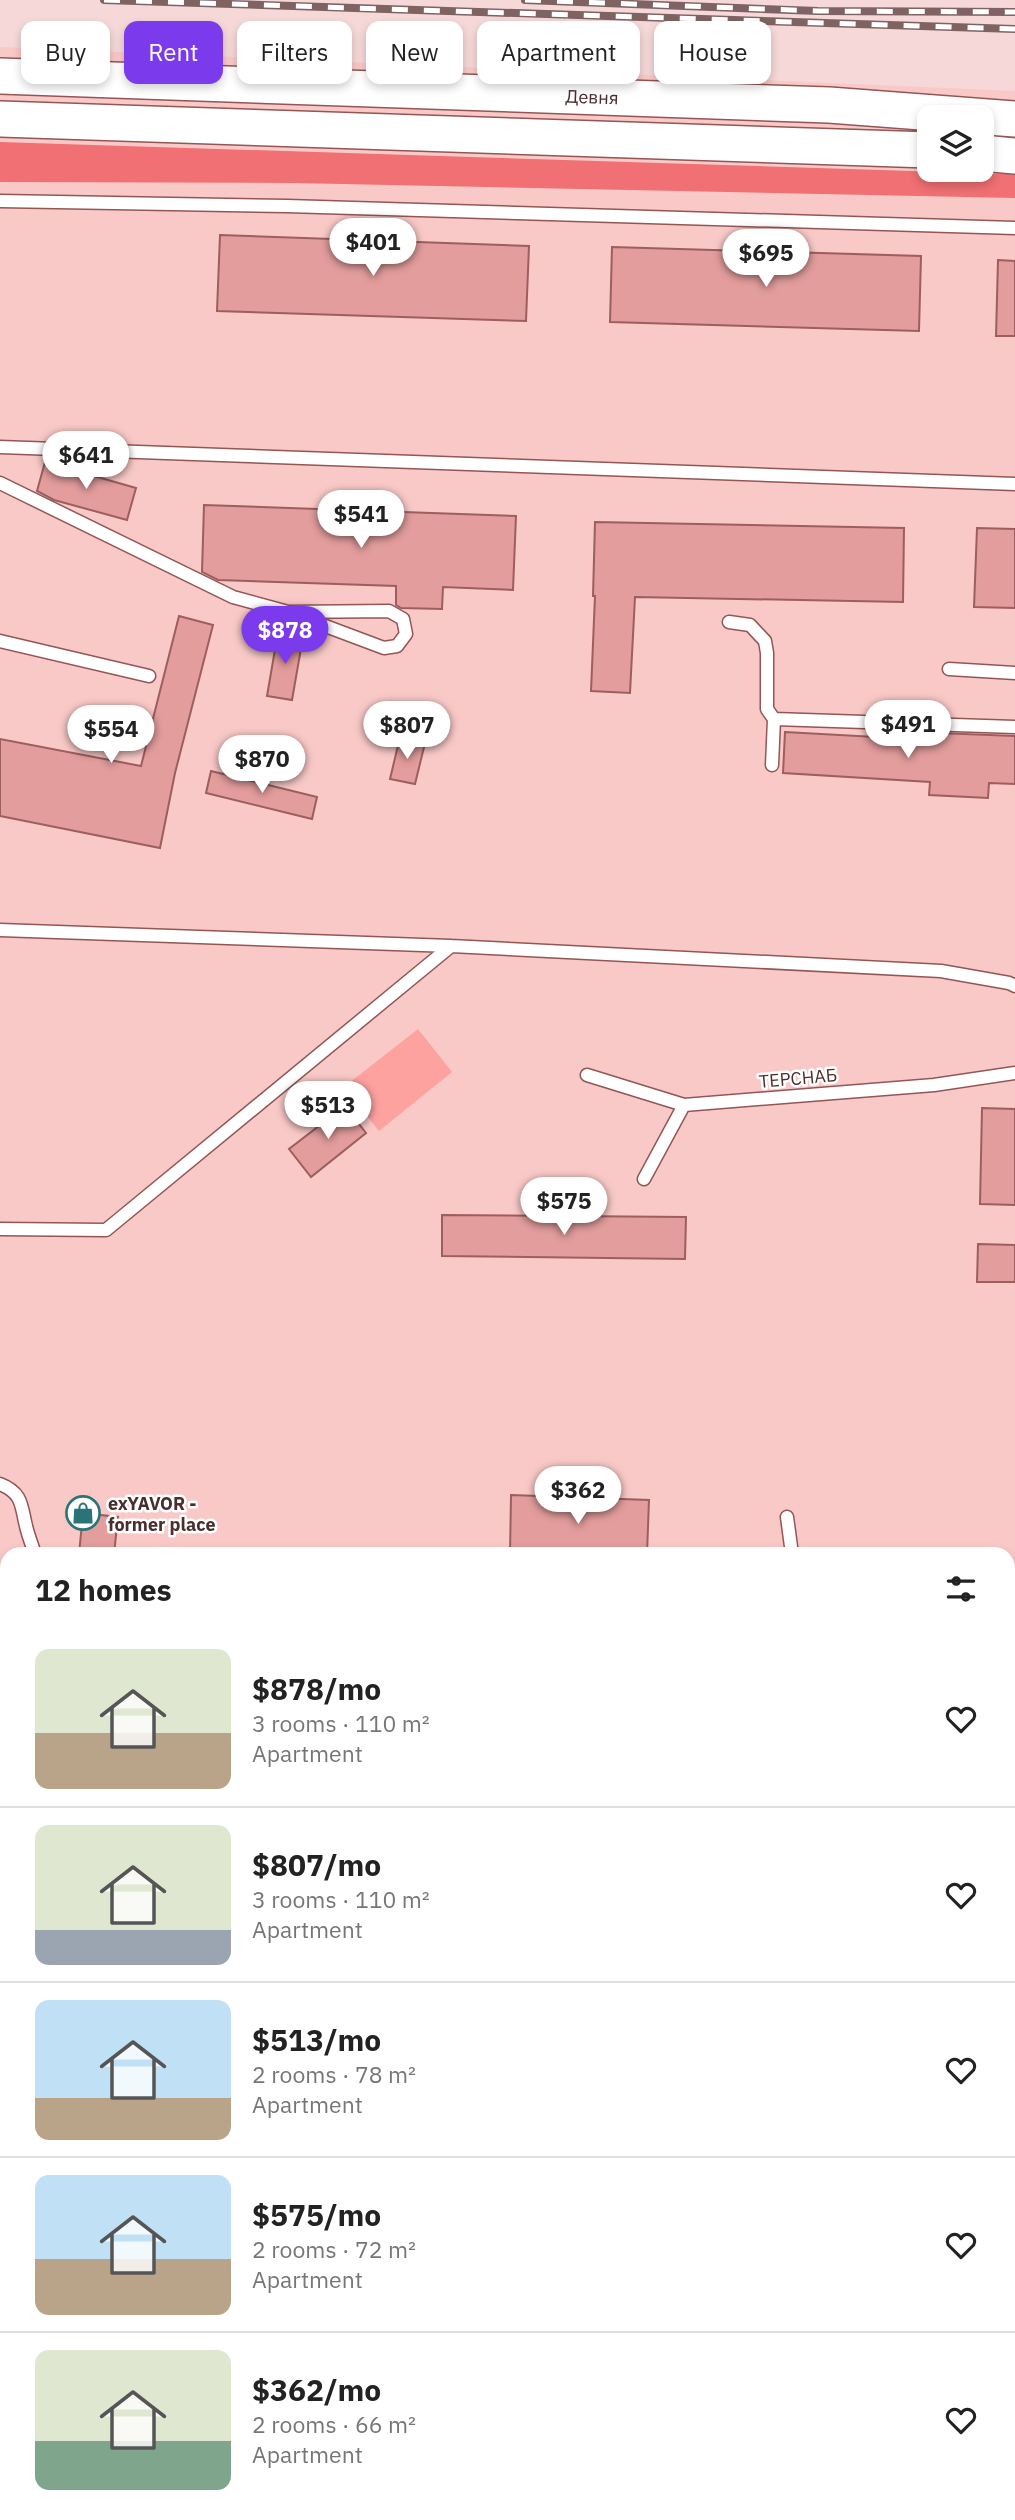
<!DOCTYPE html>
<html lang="en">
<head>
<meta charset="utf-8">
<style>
	body { margin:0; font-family:"IBM Plex Sans",sans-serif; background:#f6f6f6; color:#222; height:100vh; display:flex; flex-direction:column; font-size:26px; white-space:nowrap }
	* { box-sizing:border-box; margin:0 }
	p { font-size:23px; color:#767676 }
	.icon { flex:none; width:38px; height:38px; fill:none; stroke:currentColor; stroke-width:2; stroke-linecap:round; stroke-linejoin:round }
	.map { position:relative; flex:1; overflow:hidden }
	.panel { position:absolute; left:0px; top:1547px; width:1015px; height:973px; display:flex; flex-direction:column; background:#fff; border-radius:21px 21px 0 0; box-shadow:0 4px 10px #0003 }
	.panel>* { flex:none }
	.top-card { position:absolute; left:21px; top:21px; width:973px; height:63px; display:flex; gap:14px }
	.fabs { position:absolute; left:917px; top:105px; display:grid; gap:14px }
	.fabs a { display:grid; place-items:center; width:77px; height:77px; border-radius:14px; background:#fff; box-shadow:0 4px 10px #0003; font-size:35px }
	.price { position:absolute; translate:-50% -60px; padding:0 16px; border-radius:24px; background:#fff; color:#222; font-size:23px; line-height:46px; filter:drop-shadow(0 2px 4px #0008) }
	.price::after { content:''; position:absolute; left:50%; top:42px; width:21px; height:16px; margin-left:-10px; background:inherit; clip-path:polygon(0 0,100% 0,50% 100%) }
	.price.selected { background:#7c3aed; color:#fff }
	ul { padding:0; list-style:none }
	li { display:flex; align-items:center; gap:21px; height:175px; padding:0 35px }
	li+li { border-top:2px solid #e0e0e0 }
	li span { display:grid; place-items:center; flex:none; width:196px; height:140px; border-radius:14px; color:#555 }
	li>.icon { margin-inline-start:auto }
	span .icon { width:84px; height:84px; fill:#fffc; stroke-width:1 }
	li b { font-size:30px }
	h2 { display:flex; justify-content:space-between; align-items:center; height:84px; padding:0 35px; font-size:30px }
	.chip { padding:0 24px; border-radius:14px; background:#fff; box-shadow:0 4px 10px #0003; font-size:24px; line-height:63px }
	.chip.selected { background:#7c3aed; color:#fff }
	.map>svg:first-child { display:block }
</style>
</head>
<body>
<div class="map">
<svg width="1015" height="2520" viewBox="0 0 1015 2520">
	<rect width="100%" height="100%" fill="#f5d8d7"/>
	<path fill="#f9c9c7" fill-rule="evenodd" d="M0,47L1015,91V2520H0ZM929,117H982V170H929ZM7,1554H1008V2513H7Z"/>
	<path fill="#fea2a0" d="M418,1029L452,1072L379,1131L344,1087Z"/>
	<path fill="#f07073" d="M0,142L1008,174L1015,175V198L294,183L0,182Z"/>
	<path fill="#e29d9c" stroke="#9d5e5e" stroke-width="2" d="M220,235L529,246L526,321L217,311Z
		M612,247L921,256L919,331L610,322Z
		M998,260L1015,261V336H996Z
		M45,462L136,488L127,520L54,500L37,491Z
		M204,505L516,516L513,590L443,587L442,609L401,608L396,605V586L218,580L202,572Z
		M595,522L904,528L903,602L635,597L630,693L591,691L595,596H593Z
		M977,528L1015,529V608L974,607Z
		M179,616L213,625L175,773L160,848L0,816V739L141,766Z
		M278,632L303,637L292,700L267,696Z
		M785,732L912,739V732L1015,736V784L989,783L988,798L929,795L930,782L783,773Z
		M400,737L425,743L415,784L390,779Z
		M211,771L317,797L312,819L206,793Z
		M345,1106L366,1133L311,1177L289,1149Z
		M982,1108L1015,1109V1205L980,1204Z
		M442,1215L686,1217L685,1259L442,1256Z
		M978,1244L1015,1245V1282H977Z
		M511,1495L649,1500L647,1554H510Z
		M83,1513L118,1517L114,1554H79Z"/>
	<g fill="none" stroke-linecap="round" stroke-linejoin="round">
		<g stroke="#935655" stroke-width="15">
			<path id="service" d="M0,201L287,206L1015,228
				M0,447L1015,484
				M0,483L233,597L288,612L384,648L397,646L406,634L403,619L389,611L288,612
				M729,622L750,625L765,641L767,653V709L774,719
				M0,641L149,676
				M949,669L1015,673
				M772,765L774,719L1015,727
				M0,930L451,946L941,971L1009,983L1015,986
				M587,1075L684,1105L934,1085L1015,1073
				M644,1179L684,1105
				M0,1229L106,1230L451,946
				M0,1484C23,1493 21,1506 26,1526C28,1535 32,1545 35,1554
				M787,1517L792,1554
				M1008,1755L1015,1754
				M0,1877L7,1812
				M0,2268L7,2284
				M126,2513L129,2520
				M243,2520L259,2513"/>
		</g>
		<g stroke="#935655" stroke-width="27">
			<path id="minor" d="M1008,1823L1015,1822
				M0,2142L7,2140"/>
		</g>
		<g stroke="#935655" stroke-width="38">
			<path id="secondary" d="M0,76L829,105L1015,119
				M0,119L929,150
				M982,153L1015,156"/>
		</g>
		<use href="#service" stroke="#fff" stroke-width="12"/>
		<use href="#minor" stroke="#fff" stroke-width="24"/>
		<use href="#secondary" stroke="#fff" stroke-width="35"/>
		<g stroke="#7f6363" stroke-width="8">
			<path id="rail" d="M104,0L1015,29
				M525,0L818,11L1015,12"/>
		</g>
		<use href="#rail" stroke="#fff" stroke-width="5" stroke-dasharray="16" stroke-linecap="butt"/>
	</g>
	<defs>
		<g id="shop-ring" transform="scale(1.75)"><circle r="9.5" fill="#fff" stroke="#2a7478" stroke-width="1.5"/><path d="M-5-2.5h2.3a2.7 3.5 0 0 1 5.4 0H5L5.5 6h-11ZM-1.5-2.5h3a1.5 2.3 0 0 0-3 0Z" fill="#2a7478"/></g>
	</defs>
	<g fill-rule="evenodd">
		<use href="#shop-ring" x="83" y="1513"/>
	</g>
	<g text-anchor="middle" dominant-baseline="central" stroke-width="5" stroke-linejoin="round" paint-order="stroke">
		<g font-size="18" fill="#4a2e2e" stroke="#fff">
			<text transform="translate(592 97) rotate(2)">Девня</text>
			<text transform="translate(798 1078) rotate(-5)">ТЕРСНАБ</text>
		</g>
		<g font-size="18" font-weight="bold" fill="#4a2e2e" stroke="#fff" text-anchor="start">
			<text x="108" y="1503">exYAVOR -<tspan x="108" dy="21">former place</tspan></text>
		</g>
	</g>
</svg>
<div class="fabs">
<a><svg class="icon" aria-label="layers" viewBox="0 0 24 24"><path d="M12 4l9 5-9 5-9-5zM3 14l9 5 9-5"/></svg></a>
</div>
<b class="price" style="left:373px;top:278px">$401</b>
<b class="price" style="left:766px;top:289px">$695</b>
<b class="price" style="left:86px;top:491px">$641</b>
<b class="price" style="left:361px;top:550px">$541</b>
<b class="price selected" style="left:285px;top:666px">$878</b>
<b class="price" style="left:908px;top:760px">$491</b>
<b class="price" style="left:407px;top:761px">$807</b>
<b class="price" style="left:111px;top:765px">$554</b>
<b class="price" style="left:262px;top:795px">$870</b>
<b class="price" style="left:328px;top:1141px">$513</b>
<b class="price" style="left:564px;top:1237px">$575</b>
<b class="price" style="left:578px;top:1526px">$362</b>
<div class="top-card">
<a class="chip">Buy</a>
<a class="chip selected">Rent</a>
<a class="chip">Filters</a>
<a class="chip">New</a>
<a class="chip">Apartment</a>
<a class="chip">House</a>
</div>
<section class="panel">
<h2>12 homes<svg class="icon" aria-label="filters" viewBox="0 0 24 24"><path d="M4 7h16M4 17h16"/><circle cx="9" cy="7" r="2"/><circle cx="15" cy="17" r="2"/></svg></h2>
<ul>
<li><span style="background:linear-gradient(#dfe7d0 60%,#b9a48a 0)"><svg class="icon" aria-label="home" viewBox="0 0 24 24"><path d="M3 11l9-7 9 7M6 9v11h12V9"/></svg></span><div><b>$878/mo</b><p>3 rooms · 110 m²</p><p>Apartment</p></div><svg class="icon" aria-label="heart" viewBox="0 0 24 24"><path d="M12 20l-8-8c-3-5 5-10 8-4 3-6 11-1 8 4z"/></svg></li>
<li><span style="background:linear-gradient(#dfe7d0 75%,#9aa5b1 0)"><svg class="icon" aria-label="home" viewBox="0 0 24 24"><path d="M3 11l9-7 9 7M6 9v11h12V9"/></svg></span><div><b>$807/mo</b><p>3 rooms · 110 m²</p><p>Apartment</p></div><svg class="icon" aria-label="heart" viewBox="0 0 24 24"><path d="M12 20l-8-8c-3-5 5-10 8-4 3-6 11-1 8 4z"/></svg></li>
<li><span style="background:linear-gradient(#bfe0f5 70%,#b9a48a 0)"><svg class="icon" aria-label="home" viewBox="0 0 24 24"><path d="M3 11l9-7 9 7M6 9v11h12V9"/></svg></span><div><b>$513/mo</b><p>2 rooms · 78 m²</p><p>Apartment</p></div><svg class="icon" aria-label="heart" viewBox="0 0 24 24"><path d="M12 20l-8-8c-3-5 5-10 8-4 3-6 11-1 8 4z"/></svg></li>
<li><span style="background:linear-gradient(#bfe0f5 60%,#b9a48a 0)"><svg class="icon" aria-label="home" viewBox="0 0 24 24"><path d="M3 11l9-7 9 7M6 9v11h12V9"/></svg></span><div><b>$575/mo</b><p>2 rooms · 72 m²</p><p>Apartment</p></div><svg class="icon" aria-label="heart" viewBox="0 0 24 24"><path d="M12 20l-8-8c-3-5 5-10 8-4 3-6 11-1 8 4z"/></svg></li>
<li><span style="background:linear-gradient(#dfe7d0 65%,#7fa58c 0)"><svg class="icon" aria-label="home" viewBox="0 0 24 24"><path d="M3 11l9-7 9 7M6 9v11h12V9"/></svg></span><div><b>$362/mo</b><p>2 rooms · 66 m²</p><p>Apartment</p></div><svg class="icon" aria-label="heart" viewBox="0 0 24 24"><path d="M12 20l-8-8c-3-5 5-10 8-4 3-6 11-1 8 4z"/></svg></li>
</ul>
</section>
</div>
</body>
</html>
